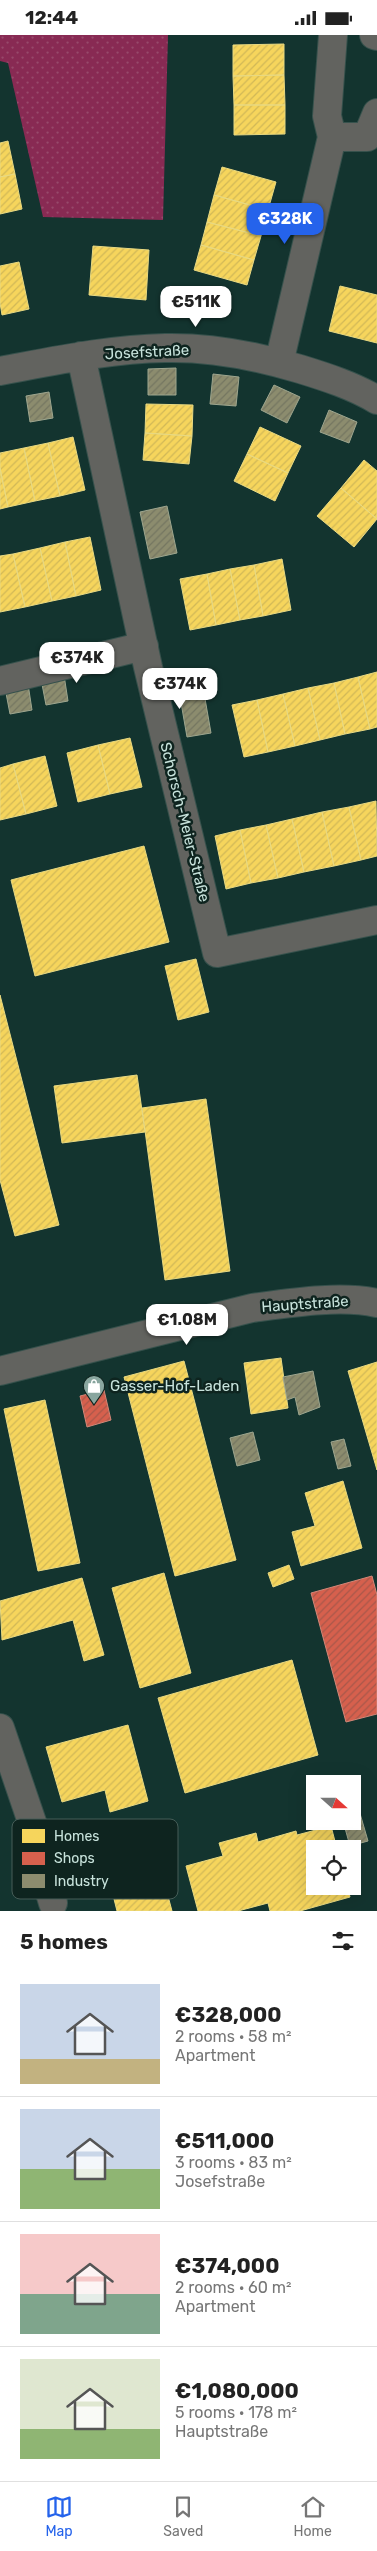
<!DOCTYPE html>
<html lang="en">
<head>
<meta charset="utf-8">
<style>
	body { margin:0; font-family:Rubik,sans-serif; background:#f2f2f2; color:#222; height:100vh; display:flex; flex-direction:column; font-size:19px; white-space:nowrap }
	* { box-sizing:border-box; margin:0 }
	p { font-size:16px; color:#767676 }
	.icon { flex:none; width:28px; height:28px; fill:none; stroke:currentColor; stroke-width:2; stroke-linecap:round; stroke-linejoin:round }
	.map { position:relative; height:1876px; overflow:hidden }
	.details { display:flex; flex-direction:column; background:#fff; flex:1 }
	.details>* { flex:none }
	.needle { width:32px; rotate:111deg }
	.fabs { position:absolute; left:306px; top:1740px; display:grid; gap:10px }
	.fabs a { display:grid; place-items:center; width:55px; height:55px; border-radius:0px; background:#fff; box-shadow:0 5px 20px #0002; font-size:25px }
	.price { position:absolute; translate:-50% -42px; padding:0 11px; border-radius:10px; background:#fff; color:#222; font-size:16px; line-height:32px; filter:drop-shadow(0 1px 2px #0008) }
	.price::after { content:''; position:absolute; left:50%; top:30px; width:15px; height:11px; margin-left:-8px; background:inherit; clip-path:polygon(0 0,100% 0,50% 100%) }
	.price.selected { background:#2563eb; color:#fff }
	ul { padding:0; list-style:none }
	li { display:flex; align-items:center; gap:15px; height:125px; padding:0 20px }
	li+li { border-top:1px solid #e0e0e0 }
	li span { display:grid; place-items:center; flex:none; width:140px; height:100px; border-radius:0px; color:#555 }
	li>.icon { margin-inline-start:auto }
	span .icon { width:60px; height:60px; fill:#fffc; stroke-width:1 }
	li b { font-size:21px }
	h2 { display:flex; justify-content:space-between; align-items:center; height:60px; padding:0 20px; font-size:21px }
	.status { display:flex; justify-content:space-between; align-items:center; height:35px; padding:0 25px; background:#fff; direction:ltr }
	.status svg { height:14px; fill:currentColor }
	.dock { display:flex; justify-content:space-around; align-items:center; height:70px; border-top:1px solid #e0e0e0; background:#fff; font-size:14px; color:#767676 }
	.dock a { display:grid; justify-items:center; gap:2px }
	.dock .selected { color:#2563eb }
	.map>svg:first-child { display:block }
</style>
</head>
<body>
<div class="status"><b>12:44</b><svg viewBox="0 0 49 12"><path d="M0 12V9h3v3zM5 12V6h3v6zM10 12V3h3v9zM15 12V0h3v12zM26 1h20v11H26zM47 4h2v5h-2z"/></svg></div>
<div class="map">
<svg width="377" height="1876" viewBox="0 0 377 1876">
	<defs>
		<pattern id="grass-dots" width="8" height="8" patternUnits="userSpaceOnUse" patternTransform="scale(1.25)"><rect width="8" height="8" fill="#882a53"/><path d="M2 2h.1M6 6h.1" fill="none" stroke="#97496b" stroke-width="1.8" stroke-linecap="round"/></pattern>
		<pattern id="homes-hatch" width="6" height="6" patternUnits="userSpaceOnUse" patternTransform="scale(1.25)"><rect width="6" height="6" fill="#f6d55c"/><path d="M-1 1l2-2M0 6l6-6M5 7l2-2" fill="none" stroke="#d1b857"/></pattern>
		<pattern id="shops-hatch" width="6" height="6" patternUnits="userSpaceOnUse" patternTransform="scale(1.25)"><rect width="6" height="6" fill="#d6604d"/><path d="M-1 1l2-2M0 6l6-6M5 7l2-2" fill="none" stroke="#a8584a"/></pattern>
		<pattern id="industry-hatch" width="6" height="6" patternUnits="userSpaceOnUse" patternTransform="scale(1.25)"><rect width="6" height="6" fill="#8c8c6e"/><path d="M-1 1l2-2M0 6l6-6M5 7l2-2" fill="none" stroke="#747661"/></pattern>
	</defs>
	<rect width="100%" height="100%" fill="#13342f"/>
	<path fill="url(#grass-dots)" d="M0,0H168L163,185L43,182L8,28L0,26Z"/>
	<path fill="url(#homes-hatch)" stroke="#e8d982" d="M284,9V40L233,41V10Z
		M284,40L285,70H234L233,41Z
		M234,70H285V99L234,100Z
		M8,106L15,139L0,142V108Z
		M222,132L276,147L268,175L214,160Z
		M15,139L22,174L0,179V142Z
		M214,160L268,175L261,201L207,187Z
		M207,187L261,201L254,225L201,210Z
		M201,210L254,225L247,250L194,235Z
		M93,211L149,215L146,265L89,260Z
		M19,227L29,274L2,280L0,268V231Z
		M340,251L377,260V308L329,296Z
		M146,369L193,370L192,401L145,398Z
		M260,392L301,411L288,438L247,419Z
		M145,398L192,401L189,429L143,425Z
		M73,402L85,455L60,461L48,408Z
		M48,408L60,461L35,466L24,413Z
		M24,413L35,466L8,472L0,433V418Z
		M247,419L288,438L275,466L234,446Z
		M364,425L377,436V484L341,453Z
		M0,433L8,472L0,474Z
		M341,453L377,484L354,512L317,481Z
		M90,502L101,555L76,561L65,507Z
		M65,507L76,561L52,566L40,513Z
		M40,513L52,566L25,572L13,519Z
		M13,519L25,572L0,577V521Z
		M282,524L291,575L263,581L254,530Z
		M254,530L263,581L240,585L230,534Z
		M230,534L240,585L216,590L207,539Z
		M207,539L216,590L190,595L180,544Z
		M377,637V692L370,694L358,642Z
		M358,642L370,694L345,699L334,648Z
		M334,648L345,699L320,705L308,653Z
		M308,653L320,705L295,711L283,659Z
		M283,659L295,711L268,717L257,665Z
		M257,665L268,717L244,722L232,670Z
		M130,703L142,752L110,759L98,710Z
		M98,710L110,759L78,767L67,718Z
		M45,721L57,771L26,779L13,729Z
		M13,729L26,779L0,785V733Z
		M376,766L377,821L361,825L349,772Z
		M349,772L361,825L334,831L322,777Z
		M322,777L334,831L304,837L292,784Z
		M292,784L304,837L278,843L266,790Z
		M266,790L278,843L251,848L240,795Z
		M240,795L251,848L226,854L215,801Z
		M144,811L169,907L35,941L11,845Z
		M196,924L209,977L178,985L165,931Z
		M0,960L59,1190L15,1201L0,1145Z
		M137,1040L145,1097L62,1108L54,1051Z
		M206,1064L230,1236L165,1245L142,1073Z
		M281,1323L288,1373L251,1379L244,1328Z
		M184,1326L236,1525L175,1541L124,1342Z
		M377,1327V1435L348,1336Z
		M45,1365L80,1528L38,1536L4,1374Z
		M343,1446L362,1513L301,1531L292,1497L315,1491L305,1458Z
		M289,1530L294,1544L273,1552L268,1538Z
		M164,1538L191,1638L140,1653L112,1553Z
		M82,1543L104,1620L84,1626L73,1585L2,1605L0,1566Z
		M292,1625L318,1720L185,1758L158,1663Z
		M128,1690L148,1766L110,1777L105,1755L62,1767L46,1712Z
		M331,1791L337,1814H315V1851H347L350,1862L300,1876H270L268,1868L238,1876H198L186,1831L223,1821L219,1808L256,1798L258,1807L296,1796L297,1800Z
		M165,1850L172,1876H117L114,1864Z"/>
	<path fill="url(#shops-hatch)" stroke="#d28778" d="M104,1355L111,1385L87,1392L80,1361Z
		M372,1541L377,1560V1679L346,1687L311,1558Z"/>
	<path fill="url(#industry-hatch)" stroke="#9ea68f" d="M176,333V360H148V334Z
		M213,339L239,342L236,371L210,369Z
		M274,350L300,362L287,388L261,375Z
		M49,357L53,383L30,387L26,361Z
		M329,375L357,387L349,408L320,397Z
		M167,471L177,518L150,524L140,477Z
		M200,635L211,698L187,702L176,639Z
		M64,640L68,666L46,670L41,644Z
		M28,649L32,675L10,679L5,653Z
		M313,1336L320,1372L299,1380L295,1362L287,1365L283,1342Z
		M253,1397L260,1425L237,1431L230,1403Z
		M344,1404L351,1431L338,1434L331,1407Z
		M359,1775L368,1806L350,1811L343,1786H352V1777Z"/>
	<g fill="none" stroke-linecap="round" stroke-linejoin="round">
		<g stroke="#36514c" stroke-width="30">
			<path id="minor" d="M374,0L377,1
				M332,102H367L377,78
				M81,321L148,632L217,918L377,885
				M279,328L332,102L327,81L333,0
				M0,336C54,326 110,314 165,313C210,312 257,321 300,334C326,342 354,351 377,365
				M0,646L144,611
				M0,1336L252,1273C290,1268 340,1260 377,1268
				M0,1693L33,1790L34,1805L53,1868"/>
		</g>
		<use href="#minor" stroke="#62635f" stroke-width="28"/>
	</g>
	<defs>
		<g id="shop-pin" transform="scale(1.125)"><path d="M0 17L-7.5 6A9.5 9.5 0 1 1 7.5 6Z" fill="#89a69f" stroke="#0e241f"/><path d="M-5-2.5h2.3a2.7 3.5 0 0 1 5.4 0H5L5.5 6h-11ZM-1.5-2.5h3a1.5 2.3 0 0 0-3 0Z" fill="#fff"/></g>
	</defs>
	<g fill-rule="evenodd">
		<use href="#shop-pin" x="94" y="1351"/>
	</g>
	<g text-anchor="middle" dominant-baseline="central" stroke-width="5" stroke-linejoin="round" paint-order="stroke">
		<g font-size="15" fill="#c8e3dc" stroke="#0e241f">
			<text transform="translate(147 317) rotate(-3)">Josefstraße</text>
			<text transform="translate(185 787) rotate(76)">Schorsch-Meier-Straße</text>
			<text transform="translate(305 1269) rotate(-4)">Hauptstraße</text>
		</g>
		<g font-size="15" fill="#c8e3dc" stroke="#0e241f" text-anchor="start">
			<text x="110" y="1351">Gasser-Hof-Laden</text>
		</g>
	</g>
	<rect x="12" y="1784" width="166" height="80" rx="8" fill="#0e241f" stroke="#465d58" stroke-width="1"/>
	<rect x="22" y="1794" width="23" height="14" fill="#f6d55c"/>
	<rect x="22" y="1817" width="23" height="13" fill="#d6604d"/>
	<rect x="22" y="1839" width="23" height="14" fill="#8c8c6e"/>
	<g font-size="14" fill="#c8e3dc">
		<text x="54" y="1806">Homes</text>
		<text x="54" y="1828">Shops</text>
		<text x="54" y="1851">Industry</text>
	</g>
</svg>
<div class="fabs">
<a><svg class="needle" viewBox="-14 -14 28 28"><path d="M0-13l5 13h-10z" fill="#e53935"/><path d="M0 13l5-13h-10z" fill="#767676"/></svg></a>
<a><svg class="icon" aria-label="locate" viewBox="0 0 24 24"><circle cx="12" cy="12" r="6"/><path d="M12 2v4M12 18v4M2 12h4M18 12h4"/></svg></a>
</div>
<b class="price selected" style="left:285px;top:210px">€328K</b>
<b class="price" style="left:196px;top:293px">€511K</b>
<b class="price" style="left:77px;top:649px">€374K</b>
<b class="price" style="left:180px;top:675px">€374K</b>
<b class="price" style="left:187px;top:1311px">€1.08M</b>
</div>
<section class="details">
<h2>5 homes<svg class="icon" aria-label="filters" viewBox="0 0 24 24"><path d="M4 7h16M4 17h16"/><circle cx="9" cy="7" r="2"/><circle cx="15" cy="17" r="2"/></svg></h2>
<ul>
<li><span style="background:linear-gradient(#c9d6e8 75%,#c2b280 0)"><svg class="icon" aria-label="home" viewBox="0 0 24 24"><path d="M3 11l9-7 9 7M6 9v11h12V9"/></svg></span><div><b>€328,000</b><p>2 rooms · 58 m²</p><p>Apartment</p></div></li>
<li><span style="background:linear-gradient(#c9d6e8 60%,#8fb573 0)"><svg class="icon" aria-label="home" viewBox="0 0 24 24"><path d="M3 11l9-7 9 7M6 9v11h12V9"/></svg></span><div><b>€511,000</b><p>3 rooms · 83 m²</p><p>Josefstraße</p></div></li>
<li><span style="background:linear-gradient(#f6c9c9 60%,#7fa58c 0)"><svg class="icon" aria-label="home" viewBox="0 0 24 24"><path d="M3 11l9-7 9 7M6 9v11h12V9"/></svg></span><div><b>€374,000</b><p>2 rooms · 60 m²</p><p>Apartment</p></div></li>
<li><span style="background:linear-gradient(#dfe7d0 70%,#8fb573 0)"><svg class="icon" aria-label="home" viewBox="0 0 24 24"><path d="M3 11l9-7 9 7M6 9v11h12V9"/></svg></span><div><b>€1,080,000</b><p>5 rooms · 178 m²</p><p>Hauptstraße</p></div></li>
</ul>
</section>
<nav class="dock">
<a class="selected"><svg class="icon" aria-label="map" viewBox="0 0 24 24"><path d="M3 6l6-2 6 2 6-2v14l-6 2-6-2-6 2zM9 4v14M15 6v14"/></svg>Map</a>
<a><svg class="icon" aria-label="saved" viewBox="0 0 24 24"><path d="M7 4h10v16l-5-4-5 4z"/></svg>Saved</a>
<a><svg class="icon" aria-label="home" viewBox="0 0 24 24"><path d="M3 11l9-7 9 7M6 9v11h12V9"/></svg>Home</a>
</nav>
</body>
</html>
